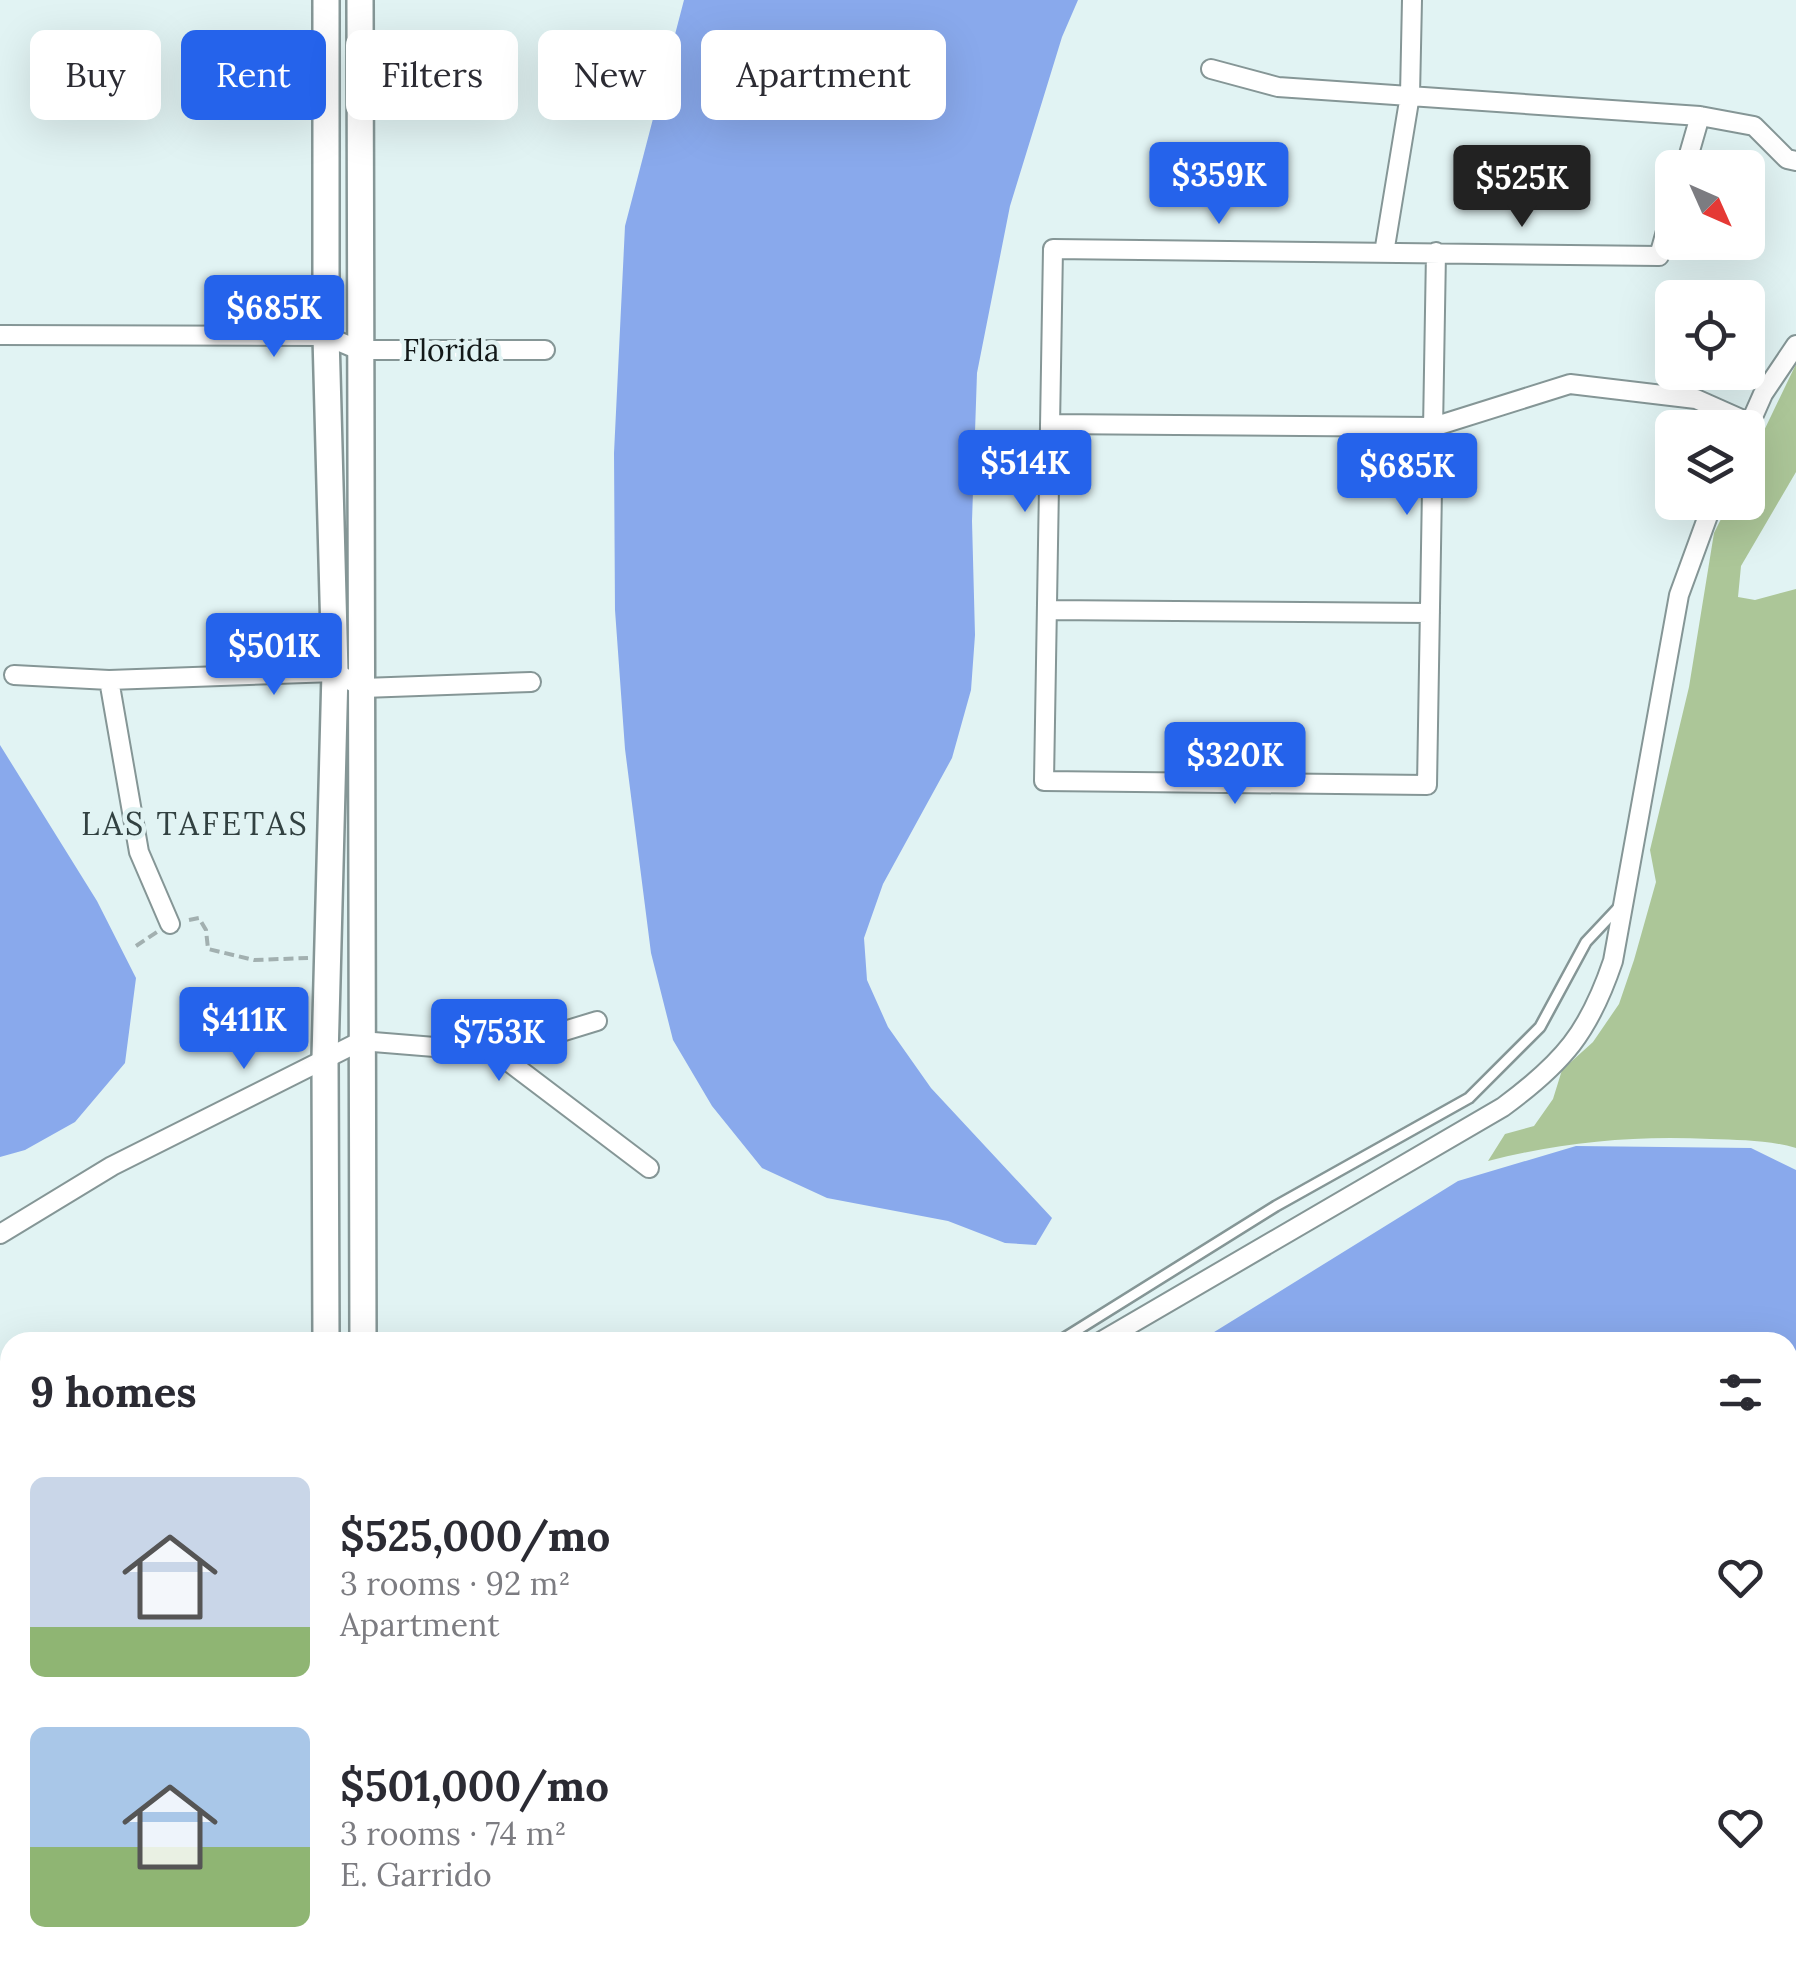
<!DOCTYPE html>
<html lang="en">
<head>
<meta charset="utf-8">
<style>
	body { margin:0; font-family:Lora,serif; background:#f7f7f7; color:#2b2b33; height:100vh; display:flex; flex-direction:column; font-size:38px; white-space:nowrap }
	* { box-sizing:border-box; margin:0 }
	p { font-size:32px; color:#7c7c81 }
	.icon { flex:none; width:55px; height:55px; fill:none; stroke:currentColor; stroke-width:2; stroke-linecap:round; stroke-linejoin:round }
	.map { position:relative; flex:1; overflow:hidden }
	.drawer { position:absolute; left:0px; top:1332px; width:1798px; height:642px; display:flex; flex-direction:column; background:#fff; border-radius:30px 30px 0 0; box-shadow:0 10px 40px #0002 }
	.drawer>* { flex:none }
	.banner { position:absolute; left:30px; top:30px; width:1000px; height:90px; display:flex; gap:20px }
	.needle { width:65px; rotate:135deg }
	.buttons { position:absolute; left:1655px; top:150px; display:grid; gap:20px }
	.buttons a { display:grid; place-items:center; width:110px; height:110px; border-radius:15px; background:#fff; box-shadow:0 10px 40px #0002; font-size:50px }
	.price { position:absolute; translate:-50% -85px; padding:0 22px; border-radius:10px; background:#2563eb; color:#fff; font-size:32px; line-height:65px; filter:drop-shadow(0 2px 5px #0008) }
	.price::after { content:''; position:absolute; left:50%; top:60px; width:30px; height:22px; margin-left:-15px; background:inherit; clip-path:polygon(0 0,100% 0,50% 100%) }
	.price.current { background:#222; color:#fff }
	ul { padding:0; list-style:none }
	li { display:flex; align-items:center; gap:30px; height:250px; padding:0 30px }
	li span { display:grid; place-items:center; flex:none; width:280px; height:200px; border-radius:15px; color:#555 }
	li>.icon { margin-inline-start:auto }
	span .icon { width:120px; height:120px; fill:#fffc; stroke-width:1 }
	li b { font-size:42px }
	h2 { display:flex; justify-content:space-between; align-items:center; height:120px; padding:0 30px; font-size:42px }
	.chip { padding:0 35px; border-radius:15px; background:#fff; box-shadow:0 10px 40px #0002; font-size:35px; line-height:90px }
	.chip.current { background:#2563eb; color:#fff }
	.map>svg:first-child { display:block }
</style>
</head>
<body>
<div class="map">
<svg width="1796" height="1974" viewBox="0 0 1796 1974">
	<rect width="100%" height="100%" fill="#e1f3f3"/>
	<path fill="#acc698" d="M1796,364V472L1741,566L1738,597L1755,600L1796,589V1148C1768,1140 1740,1140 1711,1139C1634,1135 1563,1142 1488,1161L1505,1134L1534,1126L1553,1099L1562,1070L1593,1042L1619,1004L1634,960L1656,882L1650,850L1689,687L1714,533L1729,503L1748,502V464Z
		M1796,1516V1603L1788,1602V1529Z"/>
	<path fill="#89a9ec" d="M684,0H1078L1062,37L1010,206L977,373L972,521L975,635L971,690L952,758L883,884L864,938L867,980L888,1027L931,1088L1052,1218L1036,1245L1005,1243L948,1221L827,1198L762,1168L712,1106L673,1040L651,953L625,749L615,610L614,453L625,226Z
		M0,745L97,901L136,978L125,1063L75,1122L25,1150L0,1157Z
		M1576,1146L1751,1148L1796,1170V1369H1788V1342H1198L1458,1181Z
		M1006,1965H1248L1250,1974H1009Z"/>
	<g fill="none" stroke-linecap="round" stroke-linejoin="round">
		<g stroke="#859696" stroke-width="14">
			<path id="lane" d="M1058,1342L1276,1206L1469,1098L1540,1027L1586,942L1618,908
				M721,1974L722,1965"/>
		</g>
		<g stroke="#859696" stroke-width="22">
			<path id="street" d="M1211,69L1278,87L1700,116L1754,126L1787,159L1796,161
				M1685,168L1700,116
				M1436,252L1427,785L1044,781L1053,249L1659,256L1672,210
				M1384,253L1410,95L1412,0
				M0,335L326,336L359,350H545
				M1050,424L1433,427L1570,384L1696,399L1750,423
				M1748,428L1763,394L1796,345
				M1047,610L1430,613
				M14,675L109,680L335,672L363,688L531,682
				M109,680L139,852L170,924
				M496,1052L597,1021
				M0,1234L112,1166L361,1041L496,1052L649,1168
				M1100,1342L1503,1107C1564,1062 1589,1032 1613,961L1679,595L1713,502
				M0,1764H10
				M0,1851L4,1902L0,1938
				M954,1965L957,1974"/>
		</g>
		<g stroke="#859696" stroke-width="30">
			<path id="primary" d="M326,0V336L335,672L325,1058L326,1342
				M360,0L363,1342
				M366,1965V1974
				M329,1974V1965"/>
		</g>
		<path stroke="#a2b0b0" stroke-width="4" stroke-dasharray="10 5" stroke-linecap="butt" d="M189,920L199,918L206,930L208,949L254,960L308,958
			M136,946L157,932"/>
		<use href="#lane" stroke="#fff" stroke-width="9"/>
		<use href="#street" stroke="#fff" stroke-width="18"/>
		<use href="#primary" stroke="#fff" stroke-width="25"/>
	</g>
	<g text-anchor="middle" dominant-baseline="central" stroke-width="9" stroke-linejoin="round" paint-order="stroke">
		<g font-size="30" fill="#121818" stroke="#e1f3f3">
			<text x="451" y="350">Florida</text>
		</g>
		<g font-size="32" letter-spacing="2.5" fill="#324141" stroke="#e1f3f3">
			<text x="195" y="823">LAS TAFETAS</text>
		</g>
	</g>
</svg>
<div class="buttons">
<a><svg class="needle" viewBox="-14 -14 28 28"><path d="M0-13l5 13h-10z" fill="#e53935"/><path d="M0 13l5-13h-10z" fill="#7c7c81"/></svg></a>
<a><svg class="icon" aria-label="locate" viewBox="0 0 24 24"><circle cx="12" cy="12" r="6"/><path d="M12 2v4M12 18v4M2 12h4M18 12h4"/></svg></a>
<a><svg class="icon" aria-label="layers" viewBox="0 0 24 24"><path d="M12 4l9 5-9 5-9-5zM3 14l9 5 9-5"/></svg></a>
</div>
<b class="price" style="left:1219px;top:227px">$359K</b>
<b class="price current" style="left:1522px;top:230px">$525K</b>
<b class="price" style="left:274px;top:360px">$685K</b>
<b class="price" style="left:1025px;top:515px">$514K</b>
<b class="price" style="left:1407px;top:518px">$685K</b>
<b class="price" style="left:274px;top:698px">$501K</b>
<b class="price" style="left:1235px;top:807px">$320K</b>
<b class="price" style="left:244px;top:1072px">$411K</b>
<b class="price" style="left:499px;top:1084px">$753K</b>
<div class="banner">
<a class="chip">Buy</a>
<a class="chip current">Rent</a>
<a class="chip">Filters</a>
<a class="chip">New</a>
<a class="chip">Apartment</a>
</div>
<section class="drawer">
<h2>9 homes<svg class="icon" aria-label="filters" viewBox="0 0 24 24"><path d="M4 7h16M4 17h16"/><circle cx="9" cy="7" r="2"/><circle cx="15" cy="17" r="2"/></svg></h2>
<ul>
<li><span style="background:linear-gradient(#c9d6e8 75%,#8fb573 0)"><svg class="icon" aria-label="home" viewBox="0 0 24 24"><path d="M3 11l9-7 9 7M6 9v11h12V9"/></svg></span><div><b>$525,000/mo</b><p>3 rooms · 92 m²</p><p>Apartment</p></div><svg class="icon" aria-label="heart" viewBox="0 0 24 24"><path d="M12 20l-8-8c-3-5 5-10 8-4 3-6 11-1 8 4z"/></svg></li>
<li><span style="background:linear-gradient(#a9c7e8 60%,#8fb573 0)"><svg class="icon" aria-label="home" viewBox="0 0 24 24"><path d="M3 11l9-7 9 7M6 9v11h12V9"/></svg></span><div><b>$501,000/mo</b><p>3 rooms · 74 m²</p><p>E. Garrido</p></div><svg class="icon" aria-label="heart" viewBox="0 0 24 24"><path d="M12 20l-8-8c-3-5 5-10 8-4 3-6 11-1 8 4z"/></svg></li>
</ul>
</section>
</div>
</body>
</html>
